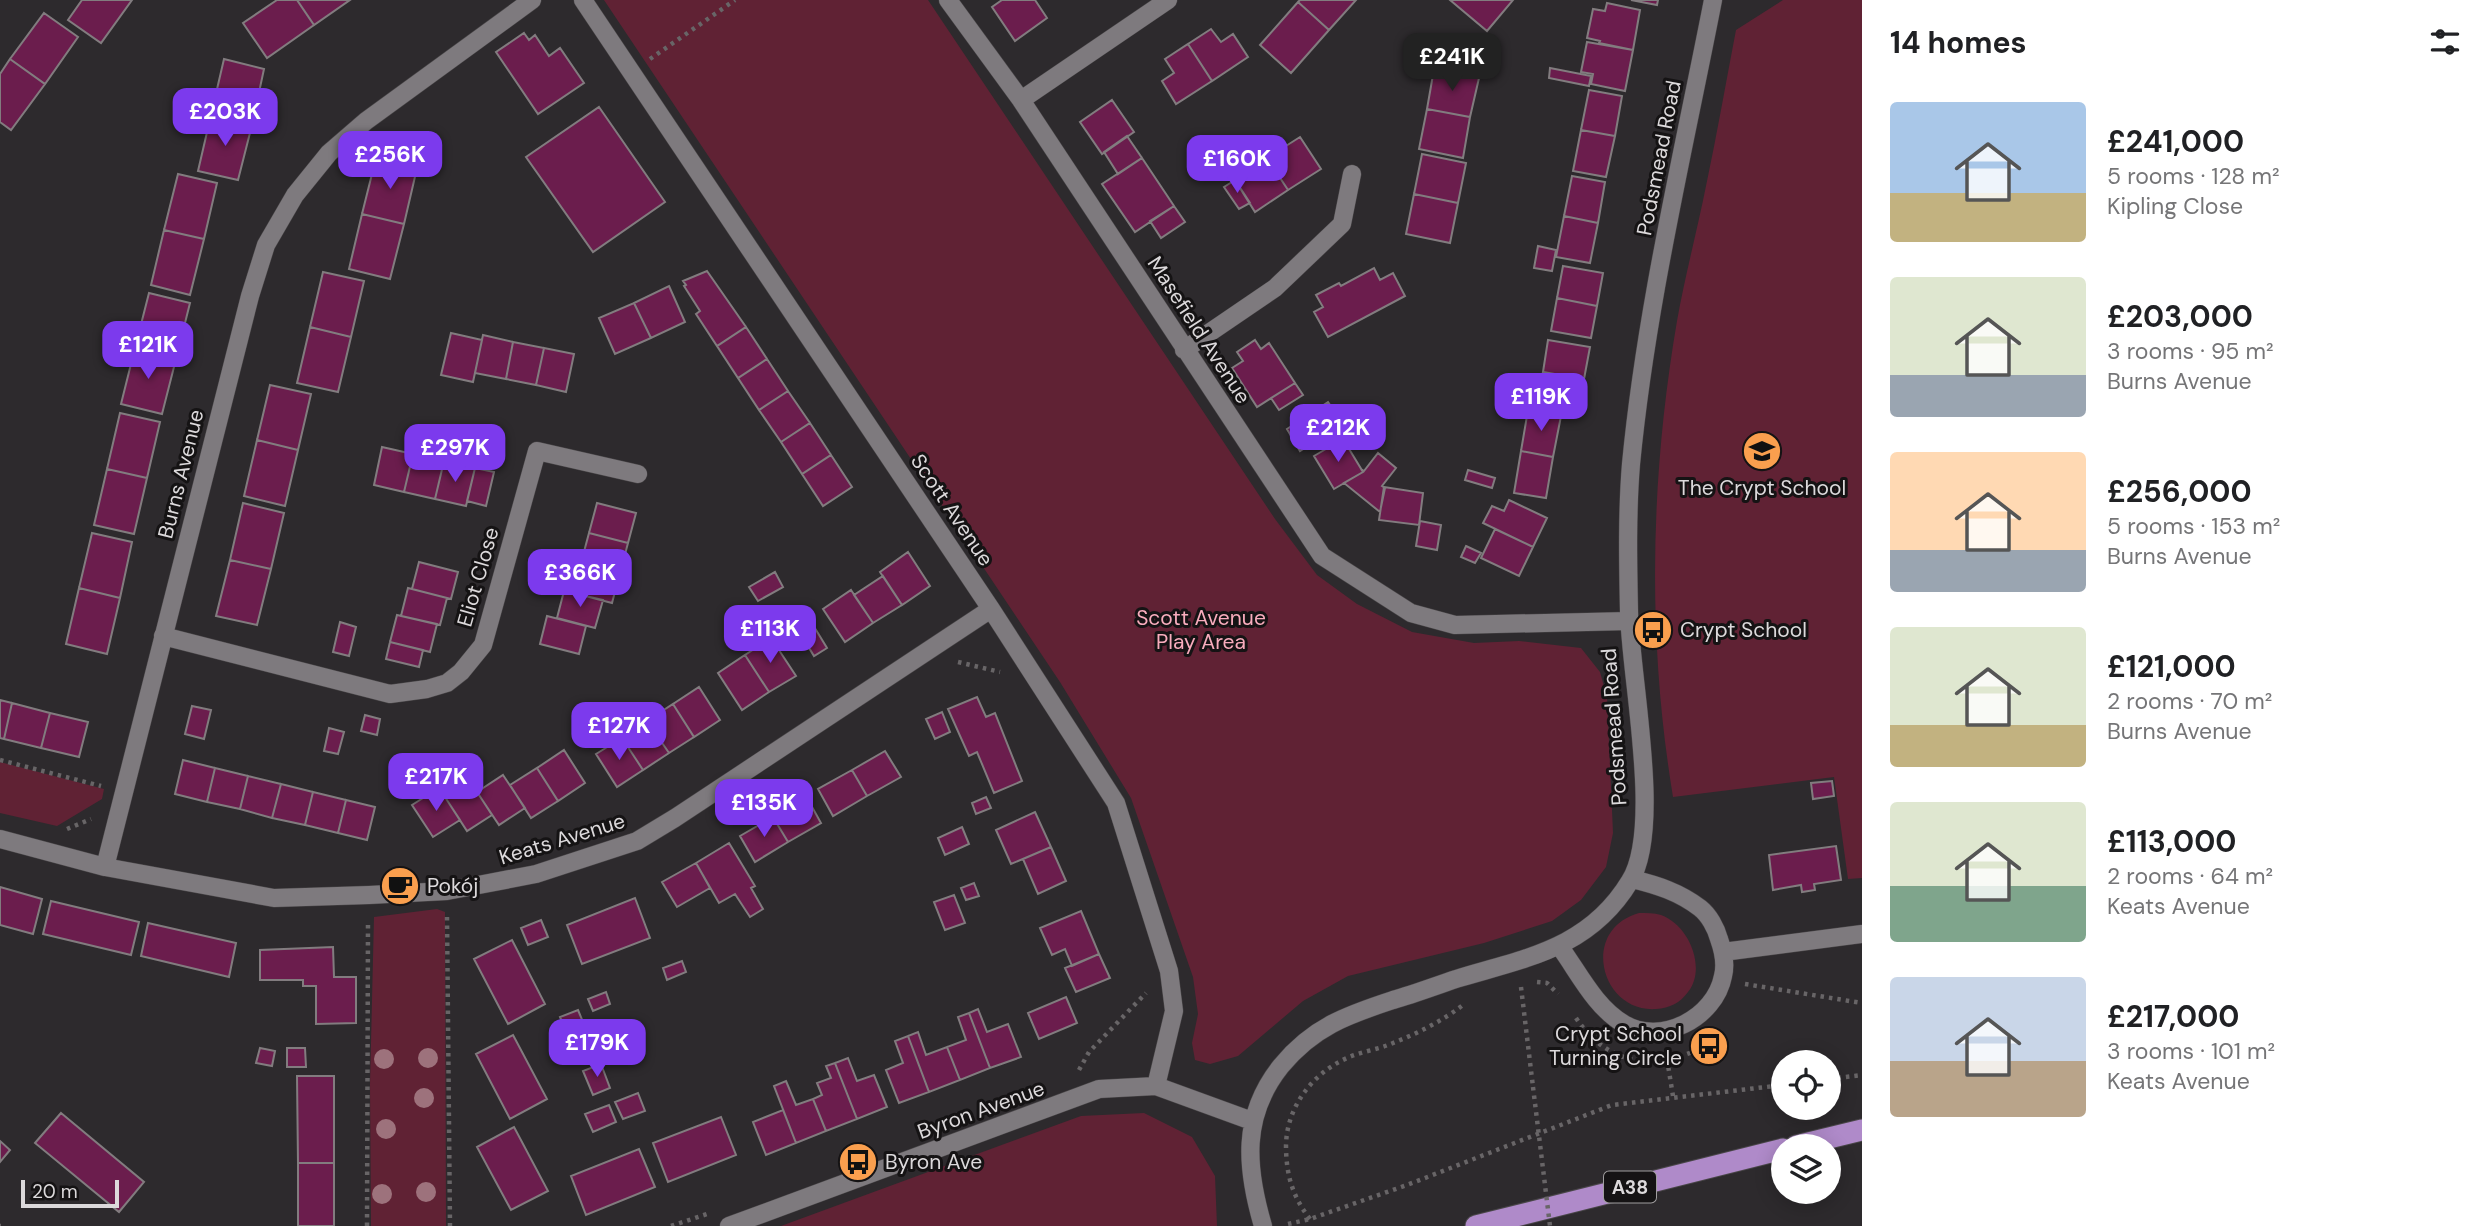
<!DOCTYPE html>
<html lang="en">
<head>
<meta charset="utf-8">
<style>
	body { margin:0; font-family:"DM Sans",sans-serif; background:#f2f2f2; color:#202124; height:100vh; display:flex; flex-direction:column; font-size:26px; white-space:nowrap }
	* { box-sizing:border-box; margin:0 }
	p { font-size:23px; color:#757577 }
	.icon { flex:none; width:38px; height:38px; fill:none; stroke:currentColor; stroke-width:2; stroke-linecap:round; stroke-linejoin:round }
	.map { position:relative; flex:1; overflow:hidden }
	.panel { display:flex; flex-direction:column; background:#fff; width:630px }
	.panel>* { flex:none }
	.controls { position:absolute; left:1771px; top:1050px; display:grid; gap:14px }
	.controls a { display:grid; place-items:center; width:70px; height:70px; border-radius:50%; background:#fff; box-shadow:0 4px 18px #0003; font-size:35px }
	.scale { position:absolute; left:21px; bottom:18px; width:98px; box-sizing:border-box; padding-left:7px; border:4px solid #dcd9db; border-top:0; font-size:19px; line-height:24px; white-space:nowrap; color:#dcd9db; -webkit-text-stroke:5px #151314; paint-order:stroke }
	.price { position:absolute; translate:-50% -60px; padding:0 16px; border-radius:14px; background:#7c3aed; color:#fff; font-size:23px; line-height:46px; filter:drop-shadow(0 2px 4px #0008) }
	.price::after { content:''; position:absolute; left:50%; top:42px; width:21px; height:16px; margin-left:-10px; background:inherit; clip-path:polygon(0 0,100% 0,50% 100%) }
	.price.on { background:#222; color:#fff }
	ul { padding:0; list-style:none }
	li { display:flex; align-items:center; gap:21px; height:175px; padding:0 28px }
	li span { display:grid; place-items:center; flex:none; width:196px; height:140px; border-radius:7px; color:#555 }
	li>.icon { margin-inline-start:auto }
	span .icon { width:84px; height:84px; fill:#fffc; stroke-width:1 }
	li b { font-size:30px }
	h2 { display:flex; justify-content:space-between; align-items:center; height:84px; padding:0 28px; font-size:30px }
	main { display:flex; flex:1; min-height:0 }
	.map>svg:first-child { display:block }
</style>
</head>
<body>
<main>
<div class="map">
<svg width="1862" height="1226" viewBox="0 0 1862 1226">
	<rect width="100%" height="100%" fill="#2d2a2d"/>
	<path fill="#602234" d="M604,0H928L1275,519L1317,575L1357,604L1412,632L1474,643L1519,641L1581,648L1600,672L1607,697L1613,833L1606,867L1581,900L1552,921L1484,943L1348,976L1303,1001L1238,1056L1210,1064L1195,1060L1192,1043L1198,1014L1193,977L1131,798L1060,682Z
		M1783,0H1862V878L1848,879L1834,777L1673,797C1647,639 1650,479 1677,321C1685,276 1697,231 1706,186C1717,134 1726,82 1736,30Z
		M0,762L104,789L102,799L57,826L0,813Z
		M437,909L445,912L446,1226H371L370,1084L374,917Z
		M1639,913C1646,913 1654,913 1661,915C1689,925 1707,968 1688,992C1680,1003 1670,1008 1656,1009C1601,1013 1579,930 1639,913Z
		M1144,1113L1192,1137L1215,1176L1217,1226H781L1081,1116Z"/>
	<path fill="#6b1d4d" stroke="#827c7f" stroke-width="2" d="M82,0H132L101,43L68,20Z
		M277,0H297L314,25L267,58L243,23Z
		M297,0H350L314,25Z
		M1002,0H1035L1047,18L1015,41L992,7Z
		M1300,0H1356L1329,30L1298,2Z
		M1450,0H1513L1487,31Z
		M1631,0H1658L1657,5Z
		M1298,2L1329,30L1291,73L1260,45Z
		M1607,3L1640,10L1633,50L1599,43L1600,41L1587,38L1593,9L1605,11Z
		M44,13L78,37L45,84L10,59Z
		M1211,29L1221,42L1233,34L1248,57L1212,81L1188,44Z
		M524,33L529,40L535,35L549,56L560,48L584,83L538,114L496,52Z
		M1587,42L1633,50L1625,91L1591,84L1593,74L1581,72Z
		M1188,44L1212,81L1176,104L1162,81L1174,73L1165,59Z
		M10,59L45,84L11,130L0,122V74Z
		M224,59L264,69L252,125L211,115Z
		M1550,68L1591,76L1589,86L1549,78Z
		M1434,69L1479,78L1470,117L1427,109Z
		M1589,90L1622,96L1615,136L1581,130Z
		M1112,100L1134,132L1102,154L1080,122Z
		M599,107L665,202L593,252L526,157Z
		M1427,109L1470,117L1463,158L1419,149Z
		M211,115L252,125L238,180L198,171Z
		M1581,130L1615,136L1606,177L1573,171Z
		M1127,136L1142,158L1118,174L1104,152Z
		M1300,137L1321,169L1288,190L1267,158Z
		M1422,154L1466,163L1458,203L1414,194Z
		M376,158L417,168L404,224L362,214Z
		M1142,158L1174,206L1135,232L1102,184Z
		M1267,158L1288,190L1255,212L1235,180Z
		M178,174L217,183L204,239L164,230Z
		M1572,176L1605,182L1598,223L1564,216Z
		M1235,180L1250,203L1239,209L1224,187Z
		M1414,194L1458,203L1450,243L1406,234Z
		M1174,206L1185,222L1161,238L1150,221Z
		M362,214L404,224L390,279L349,269Z
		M1564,216L1598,223L1590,263L1556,257Z
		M164,230L204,239L190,295L151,285Z
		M1538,246L1556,250L1552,271L1534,268Z
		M1563,266L1603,273L1597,306L1557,298Z
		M1374,268L1380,280L1393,273L1405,296L1328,337L1314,312L1323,307L1316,295L1339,283L1341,286Z
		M707,271L746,327L717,346L696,314L700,311L684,286L686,285L683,281Z
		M323,272L364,281L351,337L310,327Z
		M669,286L685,322L651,338L634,303Z
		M149,293L190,303L176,359L135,348Z
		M1557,298L1597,306L1591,338L1551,331Z
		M634,303L651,338L615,354L599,318Z
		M310,327L351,337L338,392L297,383Z
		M746,327L767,359L738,378L717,346Z
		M451,333L482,340L473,382L441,375Z
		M483,335L513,342L506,379L475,373Z
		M1255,340L1261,349L1269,343L1295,383L1257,407L1232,368L1243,361L1237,352Z
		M1548,340L1590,347L1584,379L1543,372Z
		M513,342L544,348L536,385L506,379Z
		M135,348L176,359L162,414L121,404Z
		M544,348L574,354L566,392L536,385Z
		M767,359L788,391L759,410L738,378Z
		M1543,372L1584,379L1578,411L1537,404Z
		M1295,383L1303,395L1279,410L1271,398Z
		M270,385L311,394L298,450L257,440Z
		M788,391L810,423L781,442L759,410Z
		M1328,402L1343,423L1300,451L1287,429Z
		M1528,410L1561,416L1553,457L1521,451Z
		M120,413L160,422L147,478L107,469Z
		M810,423L831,455L802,474L781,442Z
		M1343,439L1363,472L1334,489L1314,456Z
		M257,440L298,450L285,506L244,496Z
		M382,447L413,454L404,492L374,485Z
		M1521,451L1553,457L1546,498L1514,493Z
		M1378,453L1396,468L1382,486L1385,488L1380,512L1344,483L1363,472L1361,469L1364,471Z
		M413,454L444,461L435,499L404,492Z
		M831,455L852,487L823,506L802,474Z
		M444,461L475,468L466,506L435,499Z
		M475,468L494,472L486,506L467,501Z
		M107,469L147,478L134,534L94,525Z
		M1468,470L1495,478L1492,488L1465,480Z
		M1384,487L1423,493L1419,525L1379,520Z
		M1509,500L1547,518L1533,547L1483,523L1492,506L1504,511Z
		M243,503L284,513L271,569L230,560Z
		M597,503L636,513L628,543L589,533Z
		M1420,521L1441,525L1437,550L1416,546Z
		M1495,529L1533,547L1519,576L1481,558Z
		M92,533L132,542L120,598L79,588Z
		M589,533L628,543L620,573L581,563Z
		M1466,546L1481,553L1475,563L1461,557Z
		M908,552L930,586L902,605L880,572Z
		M230,560L271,569L257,625L216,616Z
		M419,562L458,572L451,599L412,589Z
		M581,563L620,573L612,603L574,593Z
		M775,572L783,587L758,601L749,587Z
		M883,576L902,605L873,623L854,595Z
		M79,588L120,598L107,654L66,644Z
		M408,588L447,598L440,625L401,616Z
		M851,590L873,623L845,642L823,609Z
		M564,591L603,600L595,628L557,618Z
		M397,615L437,624L430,652L390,642Z
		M547,616L586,626L579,654L540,644Z
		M340,622L356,627L349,656L333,652Z
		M813,625L827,648L814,656L800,633Z
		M771,638L796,676L769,692L745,655Z
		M390,642L423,650L419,667L386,659Z
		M745,655L769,692L742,710L718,673Z
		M699,687L720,720L694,737L673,704Z
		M977,697L986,717L995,713L1022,781L994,793L977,752L969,756L948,709Z
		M0,700L12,703L4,739L0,738Z
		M12,703L50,713L41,748L4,739Z
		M673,704L694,737L669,753L647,721Z
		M192,706L211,710L204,739L185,734Z
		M942,712L950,732L935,739L926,719Z
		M50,713L88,722L79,757L41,748Z
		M365,715L380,719L377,735L361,731Z
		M647,721L669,753L643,770L622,738Z
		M329,728L344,732L338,754L324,751Z
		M622,738L643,770L617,787L596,754Z
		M564,750L585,783L558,801L537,768Z
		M885,751L901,777L867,796L852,770Z
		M183,760L215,768L207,802L175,794Z
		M215,768L248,776L240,809L207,802Z
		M537,768L558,801L531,818L510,785Z
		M852,770L867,796L833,816L818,789Z
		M503,775L525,808L499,825L477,792Z
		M248,776L281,784L272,818L240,809Z
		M470,781L492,815L467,831L445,797Z
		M1832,781L1834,796L1813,799L1811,783Z
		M281,784L313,792L305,825L272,818Z
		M439,788L460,820L433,837L412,805Z
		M313,792L346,800L338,833L305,825Z
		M806,796L821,823L788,842L773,817Z
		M986,797L991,808L976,814L972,803Z
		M346,800L375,807L367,840L338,833Z
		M1035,812L1051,847L1011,864L996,830Z
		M773,817L788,842L755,862L740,836Z
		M962,827L969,844L945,855L938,838Z
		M729,843L755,886L751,888L763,909L750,917L735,894L719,903L696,863Z
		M1836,846L1841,880L1814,884L1815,890L1802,892L1801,885L1773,890L1769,855Z
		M1051,847L1066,881L1038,894L1023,859Z
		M696,863L710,888L677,907L662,882Z
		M974,883L979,896L966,900L961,888Z
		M0,887L42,899L33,934L0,925Z
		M954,895L965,923L945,930L934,902Z
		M635,898L650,938L582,964L567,925Z
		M51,901L139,922L131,955L43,934Z
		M1081,911L1099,954L1072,966L1065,949L1052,955L1040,928Z
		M541,920L548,937L528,945L521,928Z
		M148,923L236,943L229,977L141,956Z
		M512,940L545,1004L508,1024L474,959Z
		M333,947L334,977H356V1023L316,1024V986H303V980H260V950Z
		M1099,954L1110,978L1076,992L1065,968Z
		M682,961L686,972L667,980L663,968Z
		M606,992L610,1004L593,1011L588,999Z
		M1066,997L1077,1023L1039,1039L1028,1013Z
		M978,1009L987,1032L1008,1024L1021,1057L990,1068L969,1013Z
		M578,1010L588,1034L570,1041L560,1017Z
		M969,1013L990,1068L960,1080L947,1047L966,1040L958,1017Z
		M918,1032L926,1055L947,1047L960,1080L929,1092L908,1036Z
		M513,1035L547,1099L510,1119L476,1054Z
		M908,1036L929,1092L899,1103L886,1070L903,1063L895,1041Z
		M260,1048L275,1051L272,1066L256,1063Z
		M287,1048H305L306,1067H287Z
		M848,1058L857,1081L874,1075L887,1107L857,1119L835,1063Z
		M835,1063L857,1119L826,1131L813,1099L822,1095L817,1083L831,1078L826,1066Z
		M601,1064L610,1088L593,1095L583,1071Z
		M297,1076H334V1163H298Z
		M786,1081L796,1105L813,1099L826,1131L796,1143L774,1086Z
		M638,1093L645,1111L623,1119L615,1102Z
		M609,1105L616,1122L593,1132L585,1114Z
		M783,1110L796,1143L766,1155L753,1122Z
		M61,1113L144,1182L119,1212L35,1143Z
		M721,1117L736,1155L668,1182L653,1143Z
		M514,1127L548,1191L511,1210L477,1147Z
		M0,1141L10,1150L0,1162Z
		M639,1149L655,1187L586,1215L571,1176Z
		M298,1163H334V1226H298Z"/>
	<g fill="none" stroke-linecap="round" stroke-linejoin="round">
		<g stroke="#494648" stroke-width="19">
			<path id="minor" d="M583,0L991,609L1116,803L1169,971L1174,1011L1156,1086
				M948,0L1021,100L1322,556L1411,613L1455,625L1629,621
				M1021,100L1168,0
				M1184,350L1275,288L1342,224L1352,174
				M163,636L390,694L427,689L447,683L461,672L483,645L537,451L638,474
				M0,839L105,867L274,898L369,895L447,891L536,874L637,841L675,818L991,609
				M105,867L250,296L266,245L295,195L329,153L366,121L532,0
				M1560,947C1579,973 1595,1007 1624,1024C1661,1046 1715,1018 1723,976C1726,964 1723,950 1719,939C1716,928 1709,915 1700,908C1679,892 1657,885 1632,879
				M1723,952L1862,934
				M729,1226L1099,1089L1156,1086L1252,1121
				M1263,1226C1246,1168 1241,1116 1281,1066C1313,1027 1347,1015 1393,1000C1414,994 1435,986 1456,979C1525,958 1589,949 1630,881C1663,828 1630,676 1629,611C1628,562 1627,513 1631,464C1646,308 1683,154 1713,0"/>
		</g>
		<g stroke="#494648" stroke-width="23">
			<path id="highway" d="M1796,1146L1862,1130
				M1476,1226L1783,1149"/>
		</g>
		<path stroke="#686567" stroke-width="4.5" stroke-dasharray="3.5 5" stroke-linecap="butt" d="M650,59L735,0
			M958,662L1000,672
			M0,760L101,786
			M67,829L91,819
			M447,917L450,1226
			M1537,982L1547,983L1558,994
			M1745,984L1862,1003
			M1521,987L1533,1087
			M1576,1018C1603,1058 1642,1071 1687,1054C1698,1050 1712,1043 1719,1034
			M1667,1059L1673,1096
			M1079,1070L1089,1052L1146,993
			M1829,1079L1862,1075
			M1310,1219C1292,1196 1286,1174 1286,1145C1287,1106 1313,1073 1347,1058C1360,1052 1375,1050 1388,1045C1414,1035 1441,1022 1463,1005
			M1288,1224L1310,1219L1407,1185L1612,1105L1783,1085
			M0,1226H1
			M367,1226L368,920
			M671,1226L707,1214"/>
		<use href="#minor" stroke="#7e7a7e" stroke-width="18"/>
		<use href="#highway" stroke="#af8ac9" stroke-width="21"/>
		<path stroke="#686567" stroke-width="4.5" stroke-dasharray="3.5 5" stroke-linecap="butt" d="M1533,1087L1550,1226"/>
	</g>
	<g fill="#9d727c">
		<circle cx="428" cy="1058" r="10"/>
		<circle cx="384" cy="1059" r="10"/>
		<circle cx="424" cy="1098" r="10"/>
		<circle cx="386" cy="1129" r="10"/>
		<circle cx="426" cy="1192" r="10"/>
		<circle cx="382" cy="1194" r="10"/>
	</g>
	<defs>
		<g id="school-disc" transform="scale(2.0125)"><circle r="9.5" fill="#fa9f4e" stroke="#151314"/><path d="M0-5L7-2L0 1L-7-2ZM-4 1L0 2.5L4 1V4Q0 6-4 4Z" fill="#111"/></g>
		<g id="bus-disc" transform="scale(2.0125)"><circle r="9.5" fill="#fa9f4e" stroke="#151314"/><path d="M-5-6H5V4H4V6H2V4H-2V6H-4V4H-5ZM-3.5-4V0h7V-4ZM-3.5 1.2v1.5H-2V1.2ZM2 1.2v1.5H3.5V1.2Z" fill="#111"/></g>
		<g id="cafe-disc" transform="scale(2.0125)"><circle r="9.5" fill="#fa9f4e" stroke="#151314"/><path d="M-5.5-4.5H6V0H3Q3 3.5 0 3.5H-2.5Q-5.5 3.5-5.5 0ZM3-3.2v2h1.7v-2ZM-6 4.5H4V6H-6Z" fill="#111"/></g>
	</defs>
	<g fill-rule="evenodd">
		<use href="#school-disc" x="1762" y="451"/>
		<use href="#bus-disc" x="1653" y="630"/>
		<use href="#cafe-disc" x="400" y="886"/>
		<use href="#bus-disc" x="1709" y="1046"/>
		<use href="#bus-disc" x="858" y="1162"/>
	</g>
	<g text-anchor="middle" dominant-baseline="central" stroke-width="6" stroke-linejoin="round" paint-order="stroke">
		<rect fill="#151314" stroke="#a09e9f" stroke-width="2" x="1604" y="1171.5" width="52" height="31" rx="5"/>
		<g font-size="19" font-weight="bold" fill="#dcd9db">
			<text x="1630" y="1187">A38</text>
		</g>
		<g font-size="21" fill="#dcd9db" stroke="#151314">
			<text transform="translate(1659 158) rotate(-79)">Podsmead Road</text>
			<text transform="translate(1199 330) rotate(57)">Masefield Avenue</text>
			<text transform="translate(181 474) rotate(-76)">Burns Avenue</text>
			<text transform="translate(952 510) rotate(56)">Scott Avenue</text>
			<text transform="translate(478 577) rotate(-74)">Eliot Close</text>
			<text transform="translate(1614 727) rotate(-94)">Podsmead Road</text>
			<text transform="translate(562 839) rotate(-17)">Keats Avenue</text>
			<text transform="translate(981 1110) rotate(-20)">Byron Avenue</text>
		</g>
		<g font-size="21" fill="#dcd9db" stroke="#151314" text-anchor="start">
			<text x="1762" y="488" text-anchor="middle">The Crypt School</text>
			<text x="1680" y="630">Crypt School</text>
			<text x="427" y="886">Pokój</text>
			<text x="1682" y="1034" text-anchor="end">Crypt School<tspan x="1682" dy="24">Turning Circle</tspan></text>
			<text x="885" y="1162">Byron Ave</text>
		</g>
		<g font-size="21" fill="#f9acbd" stroke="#151314">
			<text x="1201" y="618">Scott Avenue<tspan x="1201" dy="24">Play Area</tspan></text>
		</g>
	</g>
</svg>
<div class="controls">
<a><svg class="icon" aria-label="locate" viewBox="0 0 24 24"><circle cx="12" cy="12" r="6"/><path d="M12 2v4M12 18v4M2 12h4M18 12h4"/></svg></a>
<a><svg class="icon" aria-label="layers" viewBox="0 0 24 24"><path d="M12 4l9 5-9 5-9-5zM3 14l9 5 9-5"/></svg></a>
</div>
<div class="scale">20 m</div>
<b class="price on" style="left:1452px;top:93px">£241K</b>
<b class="price" style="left:225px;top:148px">£203K</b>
<b class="price" style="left:390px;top:191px">£256K</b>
<b class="price" style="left:1237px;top:195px">£160K</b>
<b class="price" style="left:148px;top:381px">£121K</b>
<b class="price" style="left:1541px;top:433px">£119K</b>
<b class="price" style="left:1338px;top:464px">£212K</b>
<b class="price" style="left:455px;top:484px">£297K</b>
<b class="price" style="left:580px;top:609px">£366K</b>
<b class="price" style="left:770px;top:665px">£113K</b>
<b class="price" style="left:619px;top:762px">£127K</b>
<b class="price" style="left:436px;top:813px">£217K</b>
<b class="price" style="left:764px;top:839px">£135K</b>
<b class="price" style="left:597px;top:1079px">£179K</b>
</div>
<section class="panel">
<h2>14 homes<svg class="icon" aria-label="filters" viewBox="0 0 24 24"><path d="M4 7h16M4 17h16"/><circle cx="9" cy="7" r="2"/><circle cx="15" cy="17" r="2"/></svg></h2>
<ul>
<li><span style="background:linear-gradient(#a9c7e8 65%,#c2b280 0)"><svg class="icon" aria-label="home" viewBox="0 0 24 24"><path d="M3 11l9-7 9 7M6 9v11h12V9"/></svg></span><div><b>£241,000</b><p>5 rooms · 128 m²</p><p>Kipling Close</p></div></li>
<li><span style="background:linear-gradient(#dfe7d0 70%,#9aa5b1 0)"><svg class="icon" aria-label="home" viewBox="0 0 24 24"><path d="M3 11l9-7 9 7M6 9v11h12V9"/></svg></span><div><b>£203,000</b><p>3 rooms · 95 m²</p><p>Burns Avenue</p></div></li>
<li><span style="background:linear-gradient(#ffd9b3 70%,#9aa5b1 0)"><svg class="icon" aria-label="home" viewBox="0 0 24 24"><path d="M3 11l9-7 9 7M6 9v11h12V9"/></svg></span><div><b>£256,000</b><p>5 rooms · 153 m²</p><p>Burns Avenue</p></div></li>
<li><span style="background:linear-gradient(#dfe7d0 70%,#c2b280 0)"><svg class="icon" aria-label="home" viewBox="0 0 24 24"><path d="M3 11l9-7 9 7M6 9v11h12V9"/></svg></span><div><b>£121,000</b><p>2 rooms · 70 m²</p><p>Burns Avenue</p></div></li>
<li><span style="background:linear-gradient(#dfe7d0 60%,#7fa58c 0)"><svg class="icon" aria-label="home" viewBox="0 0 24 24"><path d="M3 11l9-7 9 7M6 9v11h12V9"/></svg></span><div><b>£113,000</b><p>2 rooms · 64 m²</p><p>Keats Avenue</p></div></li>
<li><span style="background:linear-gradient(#c9d6e8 60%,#b9a48a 0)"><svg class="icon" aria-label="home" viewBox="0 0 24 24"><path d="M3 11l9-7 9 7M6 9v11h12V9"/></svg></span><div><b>£217,000</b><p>3 rooms · 101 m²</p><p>Keats Avenue</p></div></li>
</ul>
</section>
</main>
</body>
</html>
